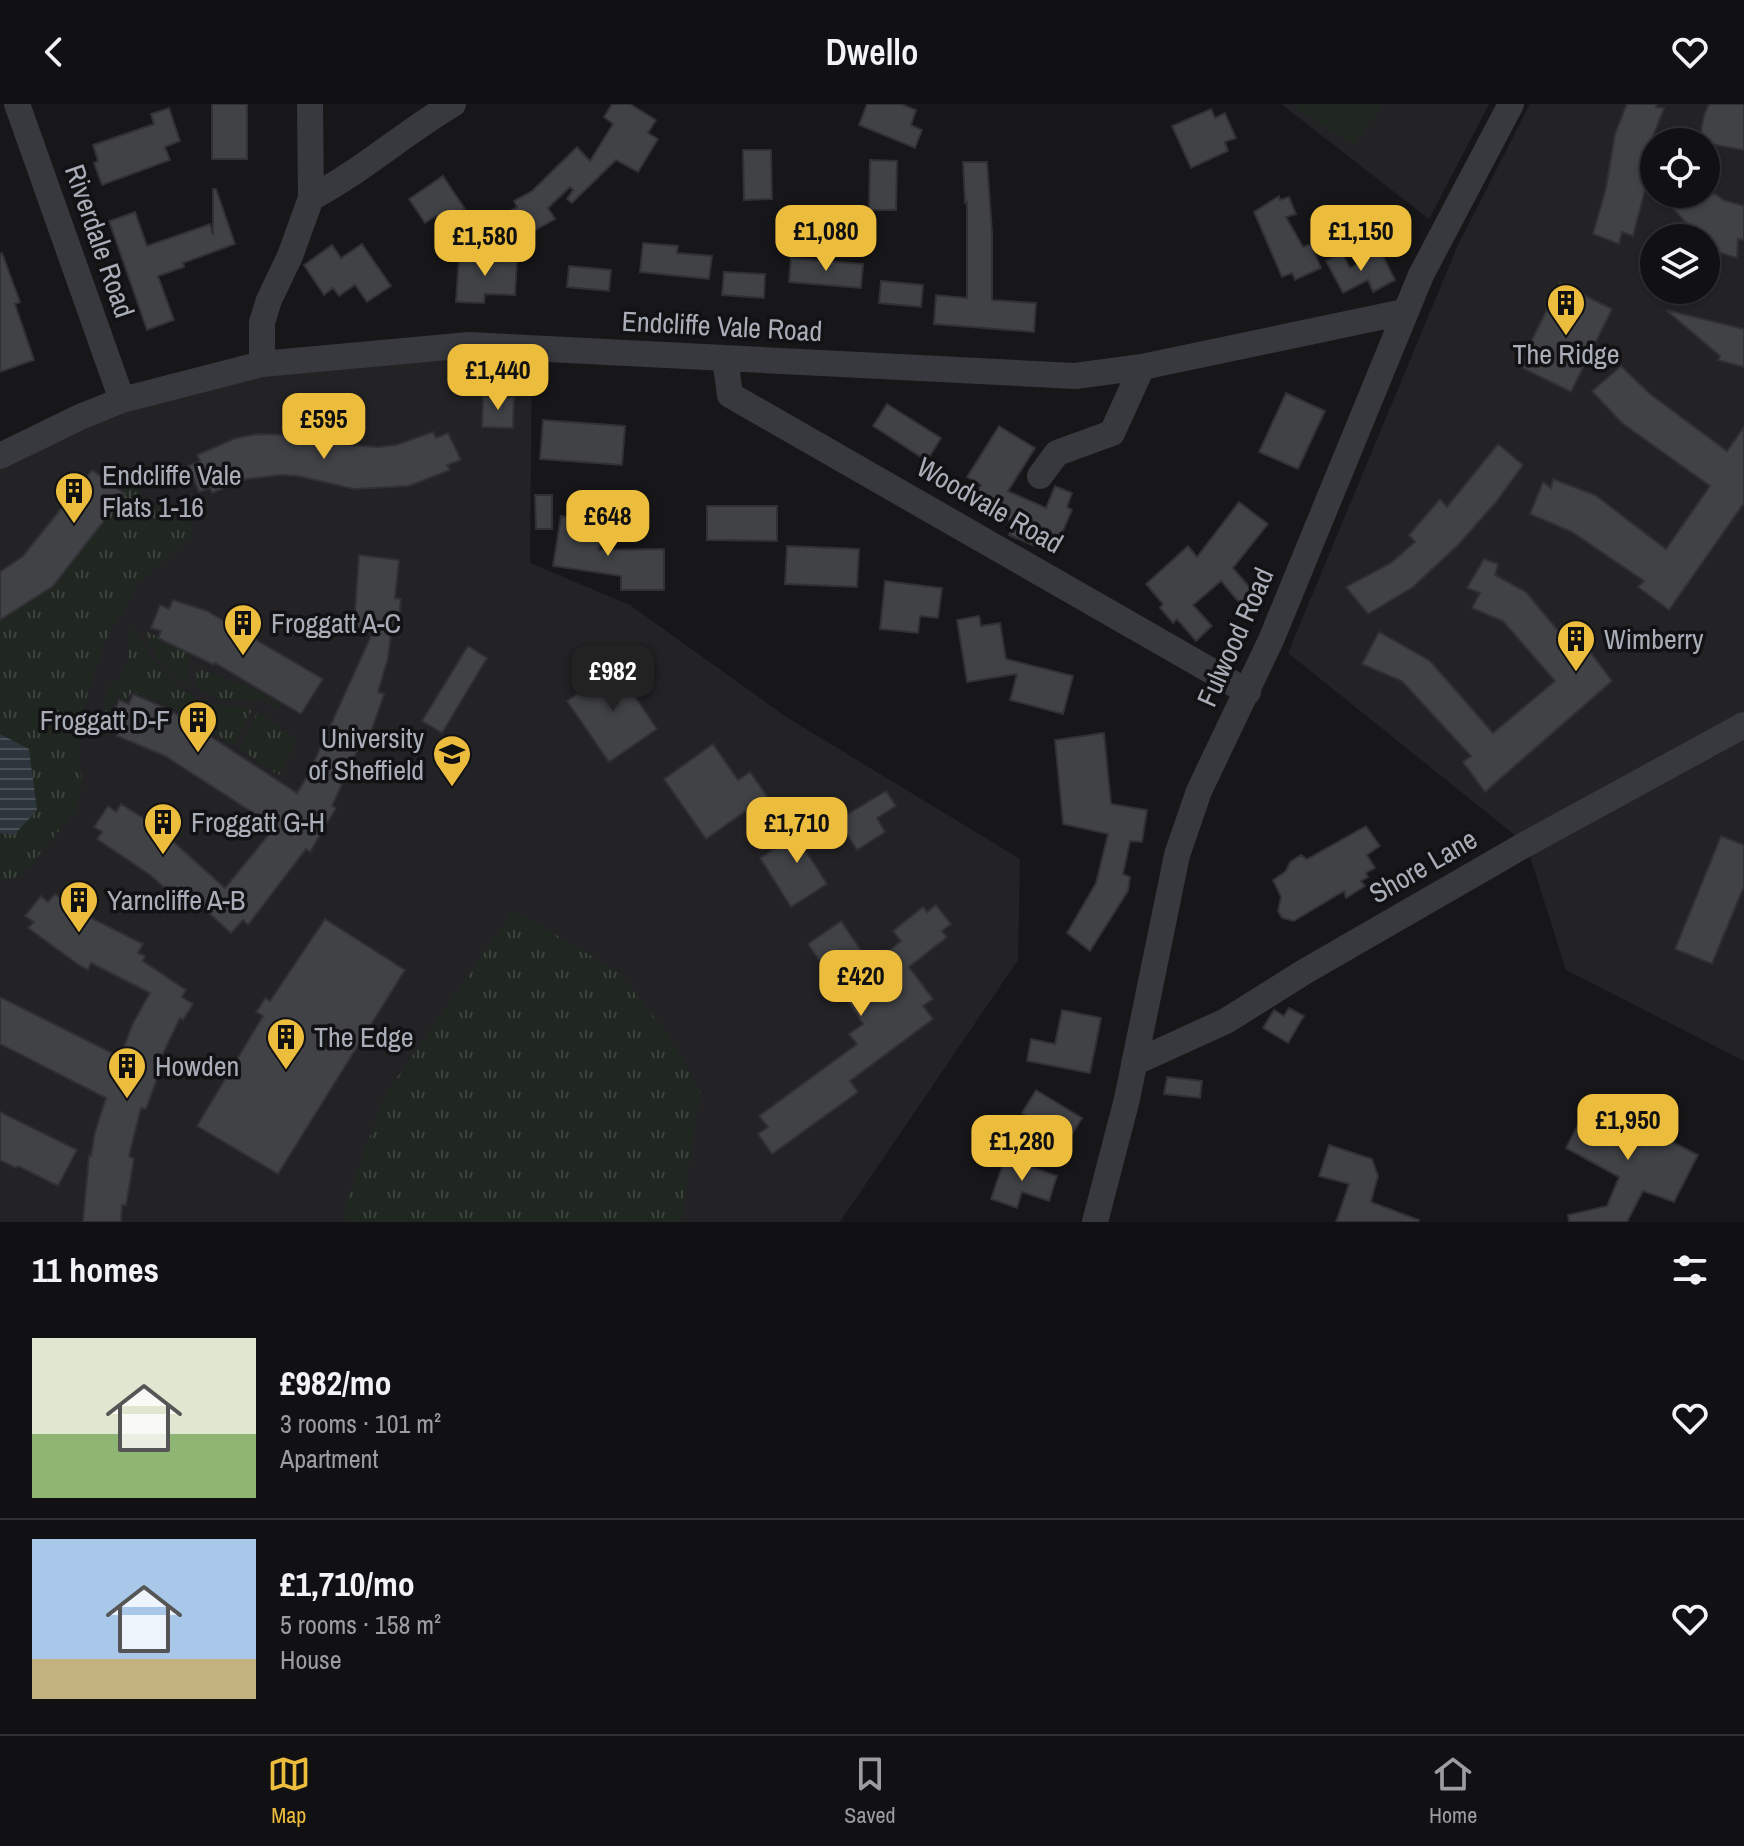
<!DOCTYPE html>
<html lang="en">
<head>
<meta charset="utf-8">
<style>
	body { margin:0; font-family:"Archivo Narrow",sans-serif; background:#1a1a1c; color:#f1f3f6; height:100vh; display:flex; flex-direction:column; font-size:30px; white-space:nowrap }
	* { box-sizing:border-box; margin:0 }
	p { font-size:26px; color:#9c9da0 }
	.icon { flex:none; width:44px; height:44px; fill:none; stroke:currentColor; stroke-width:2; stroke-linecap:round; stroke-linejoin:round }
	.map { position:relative; height:1118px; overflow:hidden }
	.sheet { display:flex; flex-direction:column; background:#111113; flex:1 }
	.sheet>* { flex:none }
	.fabs { position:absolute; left:1640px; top:24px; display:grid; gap:16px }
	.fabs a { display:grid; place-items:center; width:80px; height:80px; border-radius:50%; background:#111113; box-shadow:0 2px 6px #0004,0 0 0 2px #303133; font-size:40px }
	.price { position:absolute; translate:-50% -68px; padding:0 18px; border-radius:16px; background:#ecbc3c; color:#111; font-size:26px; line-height:52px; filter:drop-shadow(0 2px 4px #0008) }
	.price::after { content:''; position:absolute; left:50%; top:48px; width:24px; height:18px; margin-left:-12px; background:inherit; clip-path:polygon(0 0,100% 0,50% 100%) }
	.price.current { background:#222; color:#fff }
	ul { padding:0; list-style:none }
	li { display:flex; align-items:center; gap:24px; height:200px; padding:0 32px }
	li+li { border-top:2px solid #303133 }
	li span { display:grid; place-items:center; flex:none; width:224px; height:160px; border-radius:0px; color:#555 }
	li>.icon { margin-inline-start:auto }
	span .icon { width:96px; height:96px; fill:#fffc; stroke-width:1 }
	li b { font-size:34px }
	h2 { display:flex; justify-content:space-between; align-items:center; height:96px; padding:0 32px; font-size:34px }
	header { display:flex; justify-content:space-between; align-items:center; height:104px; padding:0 32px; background:#111113; font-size:36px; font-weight:600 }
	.tabs { display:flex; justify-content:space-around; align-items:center; height:112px; border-top:2px solid #303133; background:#111113; font-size:22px; color:#9c9da0 }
	.tabs a { display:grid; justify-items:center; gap:4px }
	.tabs .current { color:#ecbc3c }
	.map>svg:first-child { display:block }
</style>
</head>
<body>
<header><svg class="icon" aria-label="back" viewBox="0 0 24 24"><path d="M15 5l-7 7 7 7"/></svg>Dwello<svg class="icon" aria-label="heart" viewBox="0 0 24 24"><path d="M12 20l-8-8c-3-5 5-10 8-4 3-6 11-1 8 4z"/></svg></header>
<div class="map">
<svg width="1744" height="1118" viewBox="0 0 1744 1118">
	<defs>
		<pattern id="grass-tufts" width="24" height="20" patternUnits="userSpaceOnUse" patternTransform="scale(2)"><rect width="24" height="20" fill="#1f2720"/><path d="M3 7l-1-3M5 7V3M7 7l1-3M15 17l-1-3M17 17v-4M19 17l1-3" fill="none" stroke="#3d443e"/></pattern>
		<pattern id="water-rules" width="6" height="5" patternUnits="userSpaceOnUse" patternTransform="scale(2)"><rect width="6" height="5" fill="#2d353d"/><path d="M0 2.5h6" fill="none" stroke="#495057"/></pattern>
	</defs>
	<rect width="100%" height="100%" fill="#171719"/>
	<path fill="#232326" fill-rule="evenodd" d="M1281,0H1489L1429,115Z
		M1530,0H1744V957L1566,866L1526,740L1288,549L1458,141ZM1654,38H1706V90H1654ZM1654,134H1706V186H1654Z
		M409,239L532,242L530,459L630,501L788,614L1020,755L1018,856L840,1118H0V353L40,322Z"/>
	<path fill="url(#grass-tufts)" d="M134,370L141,397L187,408L193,430L137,480L129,499L109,527L88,587L79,641L82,679L75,707L34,757L17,773L0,777V510L51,475Z
		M132,522C152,557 173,591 215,601C228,603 241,600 252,605L234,642L178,606L132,587L127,596L118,593L105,625L100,622L108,582C124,574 135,553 126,536Z
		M144,527L160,533L159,537L189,548L188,581C166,568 154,551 144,527Z
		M196,564L254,585L278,600L275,605L258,593L254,598C233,589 217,604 197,581Z
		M257,608L298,636L279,671L240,645Z
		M514,806L617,867L669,932L700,988L681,1118H345V1102L385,991Z"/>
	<path fill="#1f2720" d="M1299,0H1383L1354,41L1296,4Z"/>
	<path fill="url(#water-rules)" d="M0,630L29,645L37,706L14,731L0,729Z"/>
	<path fill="#414246" stroke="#313135" stroke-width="2" d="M212,0H247V55H212Z
		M612,0H630L656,16L648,29L658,35L638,68L616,56L572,99L567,95L573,86L570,83L548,104L555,115L513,139L498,114L517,103L514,97L532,87L577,43L590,57L613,20L604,13Z
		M867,0H901L916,6L911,21L922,26L915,44L859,21Z
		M1627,0H1657L1656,3L1664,4L1652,35L1648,74L1633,132L1622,128L1619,140L1593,130L1606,84L1615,30Z
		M1709,0H1744V46L1699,38L1704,11Z
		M169,4L180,37L165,43L170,56L102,81L94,59L98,57L93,41L154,20L151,10Z
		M1211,5L1215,14L1225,9L1236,34L1225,38L1228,47L1191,64L1172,22Z
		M743,46H771L772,95L744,96Z
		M870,56L897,57L896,106H869Z
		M963,58H987L992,128V196L1036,199L1034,228L934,220L936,191L967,194V98L965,99Z
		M443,72L465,105L441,121L436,112L425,119L409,95Z
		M213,85H216L235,140L183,159L184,163L158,172L174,216L147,226L109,117L135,108L147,142L210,120L213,131Z
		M1660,90H1716L1723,96L1744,102V136L1738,135L1737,154L1706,144V134H1688L1690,123Z
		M1279,92L1280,96L1289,93L1296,110L1286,113L1303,143L1311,140L1321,164L1295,176L1292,169L1282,173L1254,108Z
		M643,139L678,142L677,149L712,152L709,175L640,168Z
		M362,140L391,182L367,198L355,181L339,192L333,184L324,191L304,161L332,141L341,154Z
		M1381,148L1395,176L1373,188L1368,176L1343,189L1326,157L1342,149L1350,164Z
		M2,149L20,198L15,200L34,256L0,268V150Z
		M459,152L517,155L515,191L485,190L484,199L456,198Z
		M791,154L863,160L861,184L789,178Z
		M569,162L611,166L609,187L567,183Z
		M724,168L765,170L764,194L722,191Z
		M881,177L923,181L921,203L879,199Z
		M1560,179L1612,205L1571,288L1519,262Z
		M1666,206L1744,225V263L1718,256L1720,252Z
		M1621,262L1650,290L1727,347L1744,323V399L1669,506L1638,483L1644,477L1572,428L1530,410L1543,378L1551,384L1553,375L1595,391L1666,445L1710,382L1622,319L1592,287Z
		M1286,289L1325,307L1298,365L1259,348Z
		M483,292L514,293L513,324L482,323Z
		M887,300L941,334L927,357L873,322Z
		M543,316L625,322L622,361L540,355Z
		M999,322L1035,344L1008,387L1046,404L1055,382L1072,389L1067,403L1072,406L1053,450L1009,431L1014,419L973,394L981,381L967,373Z
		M433,328L436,334L448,329L461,356L447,361L450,366L409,382L354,385L298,372L280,371L247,375L212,389L210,384L199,388L188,362L200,357L197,351L236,334L258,330L303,331L348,341L379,343L396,341Z
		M1498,340L1523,361L1496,398L1458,441L1413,483L1368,510L1346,483L1391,459L1415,438L1409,431L1440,395L1447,403Z
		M92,366L125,390L53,482L0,516V468L23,452Z
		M535,391H552V425H536Z
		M1239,398L1268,420L1233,464L1262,498L1249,510L1221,477L1193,501L1212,522L1196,537L1177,515L1173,519L1160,504L1163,500L1146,480L1188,442L1197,453Z
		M707,402H777V437L707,436Z
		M561,412L589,416L588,429L601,431L599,446L664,445V486H621V472L553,462Z
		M787,442L859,445L857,483L785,480Z
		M359,451L399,456L395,494L401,495L399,515H393L388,554L378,588L384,590L379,605L368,636L363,634L332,702L336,704L310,748L306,745L248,821L243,816L231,829L191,793L184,801L150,771L97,735L102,728L94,723L108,702L116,708L121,700L156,722L225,784L275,723L165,652L117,632L120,623L110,619L119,596L129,600L133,590L170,606L297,689L308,671L372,530L354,521Z
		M1484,455L1498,460L1495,471L1526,488L1579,552L1588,545L1612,577L1485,688L1463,658L1471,652L1402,577L1362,560L1379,528L1430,557L1493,629L1555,577L1503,517L1472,504L1480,489L1467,484Z
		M885,477L942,484L938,514L920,512L918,529L880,525Z
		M173,496L207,507L323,575L301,610L215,559L214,561L158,534L161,527L151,524L160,501L169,505Z
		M979,512L981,522L1000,519L1006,555L1073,572L1063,610L1010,596L1017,570L967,578L957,516Z
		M468,542L487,554L442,629L422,617Z
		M622,559L643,589L636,594L657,625L609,658L567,597Z
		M1104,629L1111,700L1147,706L1142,738L1130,737L1123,770L1130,773L1128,787L1090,847L1067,829L1096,779L1108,730L1063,720L1055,636Z
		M713,640L738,676L750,668L767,692L706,735L664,675Z
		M886,687L896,702L877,714L885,728L857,746L838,716Z
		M819,716L829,732L806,747L827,780L791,803L760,754Z
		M1366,722L1380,742L1367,751L1375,764L1366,769L1368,773L1361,777L1365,782L1346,794L1344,787L1294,817L1282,814L1278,807L1281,793L1273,776L1286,767L1290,758L1301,751L1307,755Z
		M1721,732L1744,741V782L1712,860L1675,845Z
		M55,790L83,810L143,840L138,849L145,852L143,857L186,886L182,893L193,900L183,916L180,914L158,960L162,961L146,1005L141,1004L129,1052L134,1055L126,1101H122L121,1118H83L89,1051L91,1052L95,1028L106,994L0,940V893L120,953L133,919L150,889L91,859L88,866L76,859L28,824L34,818L25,812L41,792L48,798Z
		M936,801L951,820L942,827L947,833L909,863L933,895L923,902L933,915L850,977L858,988L772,1050L758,1030L768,1023L759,1012L857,940L849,930L863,920L808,840L841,817L871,861L901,837L893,827L923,803L927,808Z
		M325,815L405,866L278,1070L197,1022L263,912L256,908L261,901L265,894L270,897Z
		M1289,904L1304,912L1288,939L1263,924L1274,906L1284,912Z
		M1062,906L1101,914L1090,969L1027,957L1031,935L1055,940Z
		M1167,973L1202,977L1200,994L1164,990Z
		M1036,986L1082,1014L1068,1037L1022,1009Z
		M1590,997L1698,1051L1674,1098L1643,1087L1627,1118H1569L1568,1111L1607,1102L1619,1073L1566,1044Z
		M0,1008L77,1046L58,1082L18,1062L16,1064L0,1056Z
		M1329,1041L1372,1055L1378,1072L1371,1098L1419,1116L1418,1118H1336L1349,1080L1319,1072Z
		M1005,1054L1057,1072L1049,1097L1022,1088L1017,1104L991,1095Z"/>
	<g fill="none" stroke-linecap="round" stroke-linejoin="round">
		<path stroke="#38393e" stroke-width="26" d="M17,0L122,296
			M310,0L311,94
			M725,254L730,291L1248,588
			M262,260V218L269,196L290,152L311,94C362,67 404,29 453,0
			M0,352L80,313L122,296L262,260L469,241L1075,272L1142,263L1404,208
			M1040,372L1057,349L1112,329L1142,263
			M1134,959L1226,917L1304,868L1526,740L1744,621
			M1095,1118L1127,995L1177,751L1199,687L1271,536L1421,171L1511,0"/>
	</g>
	<defs>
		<g id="building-pin" transform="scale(2)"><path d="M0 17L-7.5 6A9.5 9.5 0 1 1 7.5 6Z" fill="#ecbc3c" stroke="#121214"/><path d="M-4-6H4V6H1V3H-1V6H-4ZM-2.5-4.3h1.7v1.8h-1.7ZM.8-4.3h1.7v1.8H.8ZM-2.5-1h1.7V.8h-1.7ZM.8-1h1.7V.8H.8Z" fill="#111"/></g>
		<g id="university-pin" transform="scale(2)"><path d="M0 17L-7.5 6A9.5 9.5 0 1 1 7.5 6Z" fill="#ecbc3c" stroke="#121214"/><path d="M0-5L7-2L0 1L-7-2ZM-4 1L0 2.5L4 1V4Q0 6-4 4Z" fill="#111"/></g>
	</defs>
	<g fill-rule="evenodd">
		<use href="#building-pin" x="1566" y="199"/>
		<use href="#building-pin" x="74" y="387"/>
		<use href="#building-pin" x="243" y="519"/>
		<use href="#building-pin" x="1576" y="535"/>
		<use href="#building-pin" x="198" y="616"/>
		<use href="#university-pin" x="452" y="650"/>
		<use href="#building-pin" x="163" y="718"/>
		<use href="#building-pin" x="79" y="796"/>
		<use href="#building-pin" x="286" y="933"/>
		<use href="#building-pin" x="127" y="962"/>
	</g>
	<g text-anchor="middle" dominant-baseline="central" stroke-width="7" stroke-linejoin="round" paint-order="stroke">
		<g font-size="28" fill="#a9adb8" stroke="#121214">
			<text transform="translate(100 137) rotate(71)">Riverdale Road</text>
			<text transform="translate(722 222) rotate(3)">Endcliffe Vale Road</text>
			<text transform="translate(990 401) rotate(30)">Woodvale Road</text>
			<text transform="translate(1235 533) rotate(-66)">Fulwood Road</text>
			<text transform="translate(1423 762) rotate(-30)">Shore Lane</text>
		</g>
		<g font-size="28" fill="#a9adb8" stroke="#121214" text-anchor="start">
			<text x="1566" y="250" text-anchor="middle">The Ridge</text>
			<text x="102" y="371">Endcliffe Vale<tspan x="102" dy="32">Flats 1-16</tspan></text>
			<text x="271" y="519">Froggatt A-C</text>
			<text x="1604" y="535">Wimberry</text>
			<text x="170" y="616" text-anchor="end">Froggatt D-F</text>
			<text x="424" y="634" text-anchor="end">University<tspan x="424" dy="32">of Sheffield</tspan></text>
			<text x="191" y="718">Froggatt G-H</text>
			<text x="107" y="796">Yarncliffe A-B</text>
			<text x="314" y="933">The Edge</text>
			<text x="155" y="962">Howden</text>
		</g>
	</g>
</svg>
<div class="fabs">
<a><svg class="icon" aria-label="locate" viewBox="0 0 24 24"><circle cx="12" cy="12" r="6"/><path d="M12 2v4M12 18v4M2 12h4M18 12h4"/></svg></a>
<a><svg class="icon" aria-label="layers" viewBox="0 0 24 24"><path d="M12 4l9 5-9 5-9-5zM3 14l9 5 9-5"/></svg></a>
</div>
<b class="price" style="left:826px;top:169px">£1,080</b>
<b class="price" style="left:1361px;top:169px">£1,150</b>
<b class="price" style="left:485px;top:174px">£1,580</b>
<b class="price" style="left:498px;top:308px">£1,440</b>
<b class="price" style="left:324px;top:357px">£595</b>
<b class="price" style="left:608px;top:454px">£648</b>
<b class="price current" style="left:613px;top:609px">£982</b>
<b class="price" style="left:797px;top:761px">£1,710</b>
<b class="price" style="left:861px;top:914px">£420</b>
<b class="price" style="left:1628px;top:1058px">£1,950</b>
<b class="price" style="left:1022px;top:1079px">£1,280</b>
</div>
<section class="sheet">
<h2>11 homes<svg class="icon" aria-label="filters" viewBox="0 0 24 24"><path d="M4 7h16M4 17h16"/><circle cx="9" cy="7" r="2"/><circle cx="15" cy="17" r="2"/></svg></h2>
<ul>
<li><span style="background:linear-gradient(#dfe7d0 60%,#8fb573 0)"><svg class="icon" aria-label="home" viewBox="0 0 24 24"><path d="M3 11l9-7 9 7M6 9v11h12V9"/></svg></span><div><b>£982/mo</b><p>3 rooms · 101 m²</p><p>Apartment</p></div><svg class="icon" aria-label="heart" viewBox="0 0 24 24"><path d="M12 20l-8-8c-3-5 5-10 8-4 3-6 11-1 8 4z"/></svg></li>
<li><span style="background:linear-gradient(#a9c7e8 75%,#c2b280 0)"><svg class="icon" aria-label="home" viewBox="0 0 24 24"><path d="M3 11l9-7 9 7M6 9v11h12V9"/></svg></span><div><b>£1,710/mo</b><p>5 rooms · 158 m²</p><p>House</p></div><svg class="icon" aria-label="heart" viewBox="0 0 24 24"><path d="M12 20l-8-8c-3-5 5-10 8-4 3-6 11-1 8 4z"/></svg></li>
</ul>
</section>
<nav class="tabs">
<a class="current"><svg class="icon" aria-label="map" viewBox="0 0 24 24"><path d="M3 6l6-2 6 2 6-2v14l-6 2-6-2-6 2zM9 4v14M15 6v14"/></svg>Map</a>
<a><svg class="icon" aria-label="saved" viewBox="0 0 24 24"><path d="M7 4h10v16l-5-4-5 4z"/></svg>Saved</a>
<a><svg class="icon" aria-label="home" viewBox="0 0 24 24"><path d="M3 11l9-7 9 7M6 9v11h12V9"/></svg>Home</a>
</nav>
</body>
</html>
